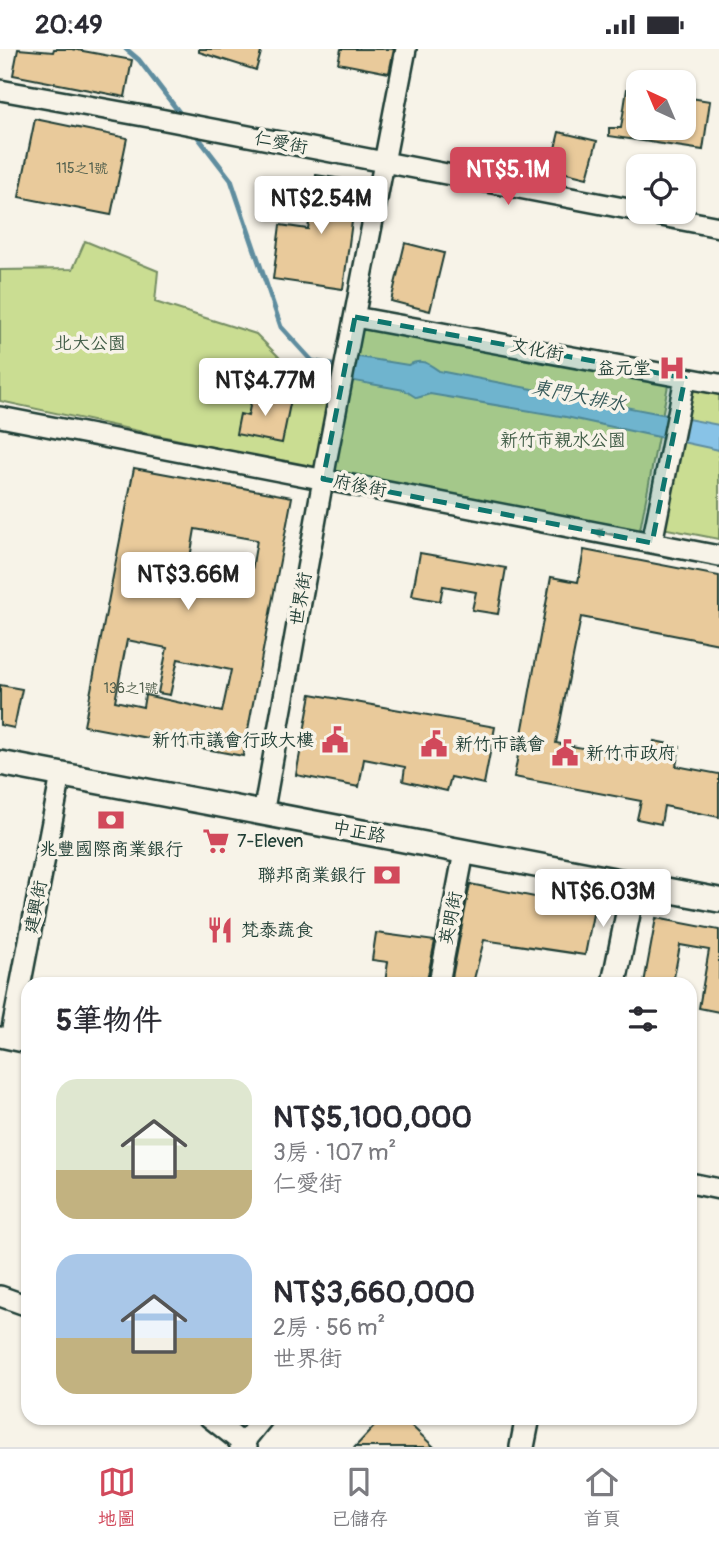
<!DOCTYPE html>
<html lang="zh-TW">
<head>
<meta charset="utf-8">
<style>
	body { margin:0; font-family:Pangolin,"LXGW WenKai TC",sans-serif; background:#f2f2f3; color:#2b2b33; height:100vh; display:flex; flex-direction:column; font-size:26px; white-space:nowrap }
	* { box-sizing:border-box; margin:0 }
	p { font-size:23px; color:#7c7c81 }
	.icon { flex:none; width:38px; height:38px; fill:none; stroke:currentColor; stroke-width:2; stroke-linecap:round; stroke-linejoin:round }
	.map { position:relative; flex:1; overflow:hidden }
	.panel { position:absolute; left:21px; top:928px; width:676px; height:448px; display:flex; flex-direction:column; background:#fff; border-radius:21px; box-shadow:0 2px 5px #0004 }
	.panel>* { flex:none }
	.needle { width:46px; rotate:316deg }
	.buttons { position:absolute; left:626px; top:21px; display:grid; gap:14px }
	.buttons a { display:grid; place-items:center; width:70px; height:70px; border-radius:14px; background:#fff; box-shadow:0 2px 5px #0004; font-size:35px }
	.price { position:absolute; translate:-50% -60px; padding:0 16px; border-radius:7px; background:#fff; color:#222; font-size:23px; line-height:46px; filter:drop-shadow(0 2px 4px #0008) }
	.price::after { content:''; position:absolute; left:50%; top:42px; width:21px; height:16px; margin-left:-10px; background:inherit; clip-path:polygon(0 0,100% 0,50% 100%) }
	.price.on { background:#d1495b; color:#fff }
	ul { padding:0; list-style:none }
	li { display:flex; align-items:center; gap:21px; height:175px; padding:0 35px }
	li span { display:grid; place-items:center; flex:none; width:196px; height:140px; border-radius:21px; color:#555 }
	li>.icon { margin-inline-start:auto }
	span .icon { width:84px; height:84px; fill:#fffc; stroke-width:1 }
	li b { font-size:30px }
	h2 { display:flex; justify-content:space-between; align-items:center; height:84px; padding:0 35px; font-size:30px }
	.status { display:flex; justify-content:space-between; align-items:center; height:49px; padding:0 35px; background:#fff; direction:ltr }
	.status svg { height:19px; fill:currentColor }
	.tab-bar { display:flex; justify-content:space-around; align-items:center; height:98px; border-top:2px solid #e1e1e2; background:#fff; font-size:19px; color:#7c7c81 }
	.tab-bar a { display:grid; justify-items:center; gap:4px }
	.tab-bar .on { color:#d1495b }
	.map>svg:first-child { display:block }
</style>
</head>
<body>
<div class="status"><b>20:49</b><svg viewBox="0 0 49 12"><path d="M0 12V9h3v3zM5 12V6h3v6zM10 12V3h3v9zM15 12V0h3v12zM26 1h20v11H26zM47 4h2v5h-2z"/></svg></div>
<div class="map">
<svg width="719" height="1398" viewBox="0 0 719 1398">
	<rect width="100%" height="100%" fill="#f7f3e8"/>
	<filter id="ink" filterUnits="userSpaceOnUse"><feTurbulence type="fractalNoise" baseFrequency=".0143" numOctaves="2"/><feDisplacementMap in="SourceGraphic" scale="14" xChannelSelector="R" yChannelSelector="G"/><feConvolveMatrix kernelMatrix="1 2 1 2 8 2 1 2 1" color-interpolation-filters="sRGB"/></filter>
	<g filter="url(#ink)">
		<path fill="#cadd92" stroke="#748d63" stroke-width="2" d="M85,192L158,222L155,253L256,285L330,359L318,421L0,352V221L73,220Z
			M355,268L670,326L638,491L323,430Z
			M687,329L719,335V490L662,479Z"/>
		<path fill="#88c3e7" stroke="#5e8d9f" stroke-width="2" d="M353,307L408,316C422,309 428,314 439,322L719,376V401L566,368L430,345L417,349L404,341L349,331Z"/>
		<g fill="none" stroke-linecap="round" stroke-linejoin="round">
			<path stroke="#5e8d9f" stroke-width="5" d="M126,0L139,11L182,67
				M194,83L231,131L281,278L312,312L341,318"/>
		</g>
		<path fill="#e9ca9b" stroke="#1f3d34" stroke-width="2" fill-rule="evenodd" d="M18,0L53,3L54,0H72L132,11L125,48L13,26Z
			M199,0H262L256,21L199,3Z
			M341,0H394L389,24L338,14Z
			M627,40L639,42V79H684V48L710,52L703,101L609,87V79H621Z
			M35,70L127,89L111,166L19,148Z
			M559,83L597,92L587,129L550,120Z
			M316,126L363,133L358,166L353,165L343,240L273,230L280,176L308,180Z
			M405,194L444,204L430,262L391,252Z
			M253,342L291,350L282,394L236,385L240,365L248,367Z
			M134,419L292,448L243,707L84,677ZM195,480L257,491L252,521L190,509ZM127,591L167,599L158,644L170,646L178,610L231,621L222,663L145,646L143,658L115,652Z
			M584,501L719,527V595L581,568L556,694L650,712L654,692L680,697L676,717L719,725V768L664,757L661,775L637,770L641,752L514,728L551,528L578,533Z
			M420,504L506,519L498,565L472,561L476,543L443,537L440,552L412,547Z
			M0,636L22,640L14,679L0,676Z
			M311,645L495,678L484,735L451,728L447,742L403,732L405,718L364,710L359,738L296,726Z
			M470,835L594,860L585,906L484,891L473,934H451Z
			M656,869L719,881V963L699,959L709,901L680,896L673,934H644Z
			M376,884L435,892L427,931L413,928L412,934H385L388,913L372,911Z
			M383,1368H402L434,1398H355Z"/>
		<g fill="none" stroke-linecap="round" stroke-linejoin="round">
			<g stroke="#1f3d34" stroke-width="24">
				<path id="minor" d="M0,41L160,70L639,162
					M641,163L719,178
					M355,268L719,335
					M0,368L719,507
					M652,494L685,329
					M263,765L326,414L406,0
					M439,934L464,803
					M0,988L28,994
					M10,990L61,726
					M690,1134L719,1140
					M0,1247L28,1257
					M209,1368L247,1398
					M240,1398L264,1368"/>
			</g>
			<g stroke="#1f3d34" stroke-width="28">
				<path id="tertiary" d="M0,714L719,851
					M614,934L634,835
					M522,1398L528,1368"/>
			</g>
			<use href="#minor" stroke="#f7f3e8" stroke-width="19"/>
			<use href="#tertiary" stroke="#f7f3e8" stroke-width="23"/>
		</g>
		<defs><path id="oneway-solid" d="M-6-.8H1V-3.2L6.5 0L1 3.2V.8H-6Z" transform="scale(1.75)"/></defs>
		<use fill="#8b988e" href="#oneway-solid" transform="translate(604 484) rotate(-169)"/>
	</g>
	<path fill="#0f766e" fill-opacity="0.2" stroke="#0f766e" stroke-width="5" stroke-dasharray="14 9" stroke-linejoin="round" d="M355,268L685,329L652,494L323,430Z"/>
	<defs>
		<g id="hospital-bare" transform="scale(2.1)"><path d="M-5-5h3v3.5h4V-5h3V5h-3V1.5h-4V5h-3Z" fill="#d1495b" stroke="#f7f3e8" stroke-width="2.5" paint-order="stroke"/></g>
		<g id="civic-bare" transform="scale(2.1)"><path d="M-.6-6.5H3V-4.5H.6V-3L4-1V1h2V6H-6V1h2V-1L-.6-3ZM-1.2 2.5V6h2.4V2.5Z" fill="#d1495b" stroke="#f7f3e8" stroke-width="2.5" paint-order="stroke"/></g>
		<g id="bank-bare" transform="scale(2.1)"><path d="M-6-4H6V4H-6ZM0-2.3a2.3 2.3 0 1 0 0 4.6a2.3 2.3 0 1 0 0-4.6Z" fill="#d1495b" stroke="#f7f3e8" stroke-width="2.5" paint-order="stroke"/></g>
		<g id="supermarket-bare" transform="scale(2.1)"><path d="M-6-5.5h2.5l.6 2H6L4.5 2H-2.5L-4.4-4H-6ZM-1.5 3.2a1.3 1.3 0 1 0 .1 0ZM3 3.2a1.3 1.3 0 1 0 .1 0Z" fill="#d1495b" stroke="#f7f3e8" stroke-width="2.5" paint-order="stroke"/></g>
		<g id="restaurant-bare" transform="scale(2.1)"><path d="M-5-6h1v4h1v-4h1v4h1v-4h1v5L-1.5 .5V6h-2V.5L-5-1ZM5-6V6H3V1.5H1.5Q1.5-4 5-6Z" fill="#d1495b" stroke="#f7f3e8" stroke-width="2.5" paint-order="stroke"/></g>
	</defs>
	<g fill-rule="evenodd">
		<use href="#hospital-bare" x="672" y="319"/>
		<use href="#civic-bare" x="335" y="691"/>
		<use href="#civic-bare" x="434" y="695"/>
		<use href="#civic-bare" x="565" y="704"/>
		<use href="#bank-bare" x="111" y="771"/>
		<use href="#supermarket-bare" x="216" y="792"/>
		<use href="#bank-bare" x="387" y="826"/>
		<use href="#restaurant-bare" x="220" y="881"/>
	</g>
	<g text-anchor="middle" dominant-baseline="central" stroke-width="7" stroke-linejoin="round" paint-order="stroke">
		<g font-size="14" fill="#52604e">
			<text x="82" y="119">115之1號</text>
			<text x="131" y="639">136之1號</text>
		</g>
		<g font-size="18" fill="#1f3d34" stroke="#f7f3e8">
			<text transform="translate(281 94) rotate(11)">仁愛街</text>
			<text transform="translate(537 301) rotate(11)">文化街</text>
			<text transform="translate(360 437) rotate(11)">府後街</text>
			<text transform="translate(301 550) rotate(-80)">世界街</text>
			<text transform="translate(359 783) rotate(11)">中正路</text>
			<text transform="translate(36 858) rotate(-79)">建興街</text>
			<text transform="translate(451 869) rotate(-79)">英明街</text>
		</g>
		<g font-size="18" fill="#415d47" stroke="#f7f3e8">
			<text x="90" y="294">北大公園</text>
			<text x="563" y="391">新竹市親水公園</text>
		</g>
		<g font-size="18" fill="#1f3d34" stroke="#f7f3e8" text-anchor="start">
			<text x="651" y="319" text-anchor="end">益元堂</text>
			<text x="314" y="691" text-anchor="end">新竹市議會行政大樓</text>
			<text x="455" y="695">新竹市議會</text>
			<text x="586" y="704">新竹市政府</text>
			<text x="237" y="792">7-Eleven</text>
			<text x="111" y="800" text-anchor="middle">兆豐國際商業銀行</text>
			<text x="366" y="826" text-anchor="end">聯邦商業銀行</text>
			<text x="241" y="881">梵泰蔬食</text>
		</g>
		<g font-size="19" font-style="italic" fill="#345858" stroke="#f7f3e8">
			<text transform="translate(579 347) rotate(11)">東門大排水</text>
		</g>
	</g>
</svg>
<div class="buttons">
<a><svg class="needle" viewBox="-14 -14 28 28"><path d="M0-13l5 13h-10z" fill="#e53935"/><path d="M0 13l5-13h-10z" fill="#7c7c81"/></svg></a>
<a><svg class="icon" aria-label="locate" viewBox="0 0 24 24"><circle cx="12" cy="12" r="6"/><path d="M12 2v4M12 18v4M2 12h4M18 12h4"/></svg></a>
</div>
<b class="price on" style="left:508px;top:158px">NT$5.1M</b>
<b class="price" style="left:321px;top:187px">NT$2.54M</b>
<b class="price" style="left:265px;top:369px">NT$4.77M</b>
<b class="price" style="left:188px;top:563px">NT$3.66M</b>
<b class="price" style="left:603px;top:880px">NT$6.03M</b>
<section class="panel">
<h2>5筆物件<svg class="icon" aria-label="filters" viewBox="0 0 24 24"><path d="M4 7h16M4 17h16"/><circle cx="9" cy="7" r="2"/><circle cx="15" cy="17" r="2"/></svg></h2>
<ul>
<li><span style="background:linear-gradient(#dfe7d0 65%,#c2b280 0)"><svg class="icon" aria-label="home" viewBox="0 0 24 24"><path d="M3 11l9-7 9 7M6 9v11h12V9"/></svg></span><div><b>NT$5,100,000</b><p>3房 · 107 m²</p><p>仁愛街</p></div></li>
<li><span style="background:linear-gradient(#a9c7e8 60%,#c2b280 0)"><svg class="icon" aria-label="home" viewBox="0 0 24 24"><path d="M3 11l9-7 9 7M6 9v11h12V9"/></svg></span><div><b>NT$3,660,000</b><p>2房 · 56 m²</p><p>世界街</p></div></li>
</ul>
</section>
</div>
<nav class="tab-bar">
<a class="on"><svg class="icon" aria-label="map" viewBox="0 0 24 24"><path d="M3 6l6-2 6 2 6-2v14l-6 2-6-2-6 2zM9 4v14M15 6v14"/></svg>地圖</a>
<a><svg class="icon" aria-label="saved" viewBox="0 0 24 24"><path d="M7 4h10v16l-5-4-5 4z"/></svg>已儲存</a>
<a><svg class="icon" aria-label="home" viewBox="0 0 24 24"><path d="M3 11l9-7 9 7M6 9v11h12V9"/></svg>首頁</a>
</nav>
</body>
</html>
